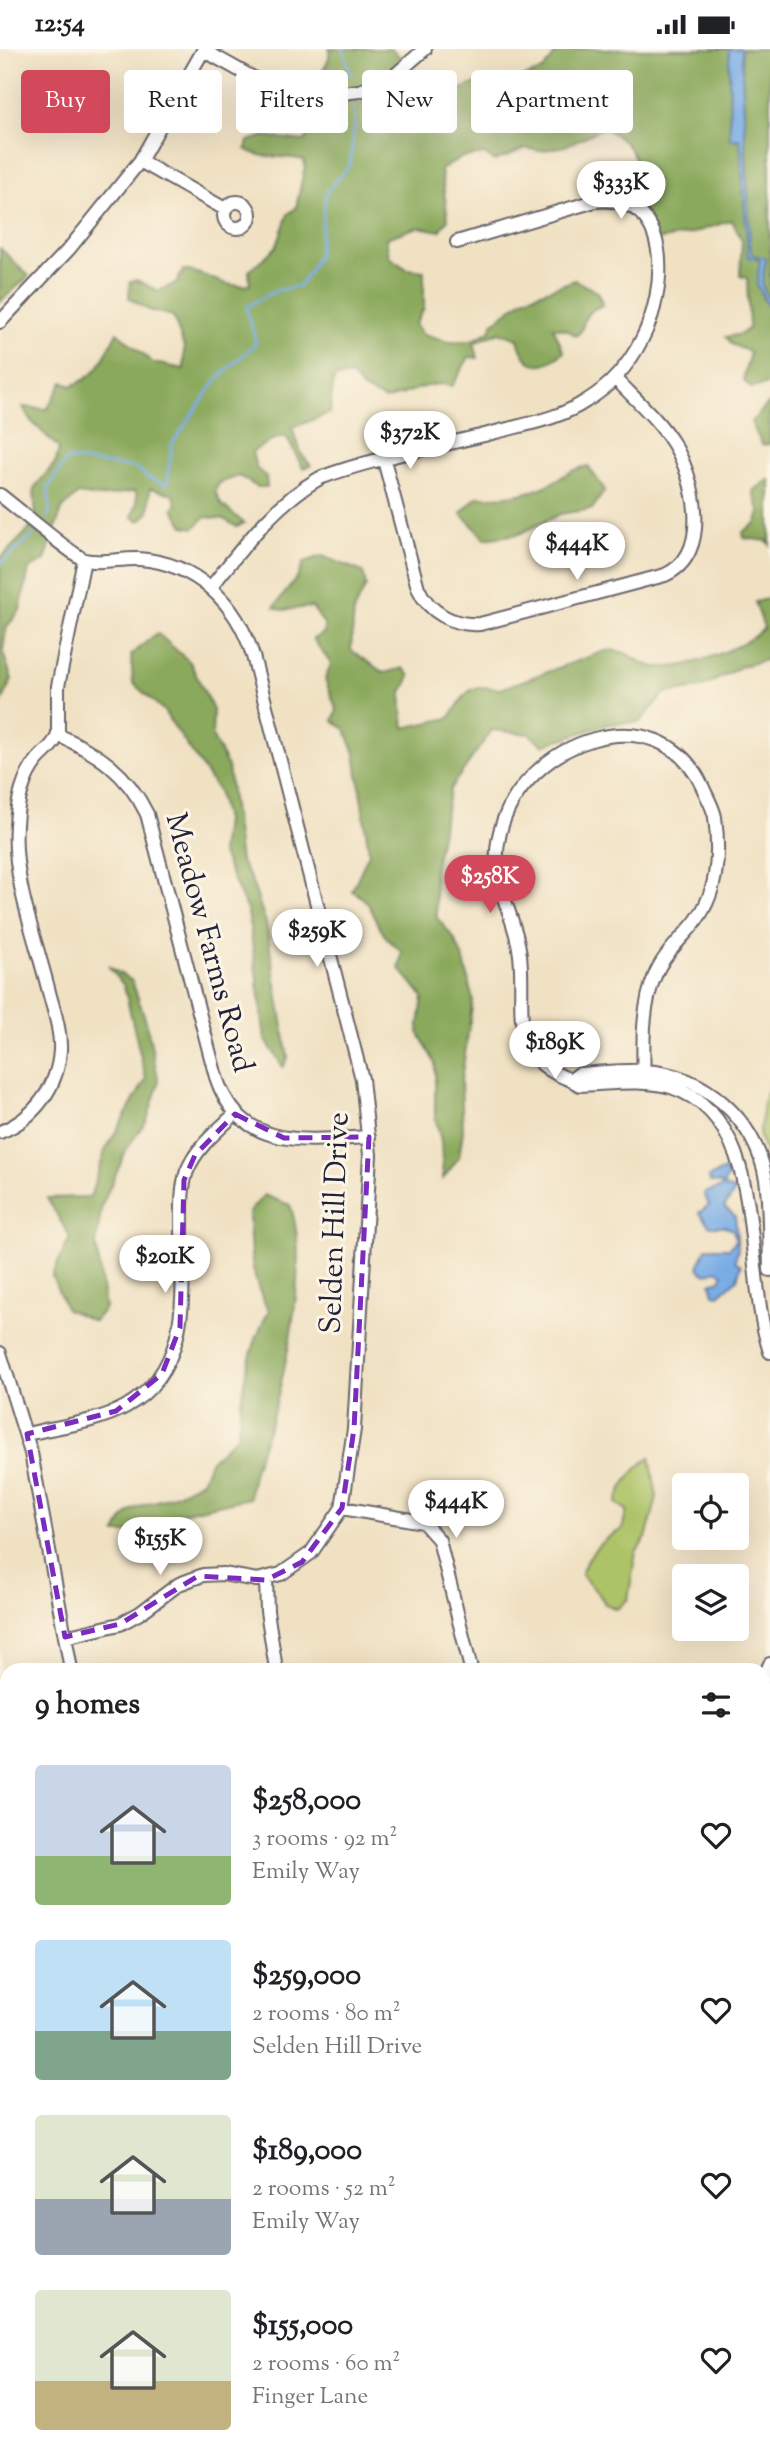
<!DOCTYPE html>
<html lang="en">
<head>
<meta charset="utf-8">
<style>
	body { margin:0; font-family:"Sorts Mill Goudy",serif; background:#f6f6f6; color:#202124; height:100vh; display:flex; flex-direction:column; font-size:26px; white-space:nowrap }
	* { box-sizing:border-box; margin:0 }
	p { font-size:23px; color:#757577 }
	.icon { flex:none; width:38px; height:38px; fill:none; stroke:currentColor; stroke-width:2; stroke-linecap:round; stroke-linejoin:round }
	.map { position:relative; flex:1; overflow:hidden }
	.drawer { position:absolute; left:0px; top:1614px; width:770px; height:800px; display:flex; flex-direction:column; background:#fff; border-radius:21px 21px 0 0; box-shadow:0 7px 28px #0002 }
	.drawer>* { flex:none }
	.top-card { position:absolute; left:21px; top:21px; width:728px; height:63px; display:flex; gap:14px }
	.controls { position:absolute; left:672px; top:1424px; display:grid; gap:14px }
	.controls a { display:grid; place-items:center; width:77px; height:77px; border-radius:7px; background:#fff; box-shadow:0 7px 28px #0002; font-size:35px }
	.price { position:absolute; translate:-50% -60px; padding:0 16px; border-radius:24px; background:#fff; color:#222; font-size:23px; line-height:46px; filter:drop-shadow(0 2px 4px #0008) }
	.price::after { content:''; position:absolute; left:50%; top:42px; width:21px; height:16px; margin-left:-10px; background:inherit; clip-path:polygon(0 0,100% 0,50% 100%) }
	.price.current { background:#d1495b; color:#fff }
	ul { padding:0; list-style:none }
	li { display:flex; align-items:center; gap:21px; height:175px; padding:0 35px }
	li span { display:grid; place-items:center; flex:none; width:196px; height:140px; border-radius:7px; color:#555 }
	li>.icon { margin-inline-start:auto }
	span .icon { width:84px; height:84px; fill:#fffc; stroke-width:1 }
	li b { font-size:30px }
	h2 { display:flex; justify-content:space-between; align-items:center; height:84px; padding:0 35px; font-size:30px }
	.chip { padding:0 24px; border-radius:7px; background:#fff; box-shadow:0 7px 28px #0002; font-size:24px; line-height:63px }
	.chip.current { background:#d1495b; color:#fff }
	.status { display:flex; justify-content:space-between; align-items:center; height:49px; padding:0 35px; background:#fff; direction:ltr }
	.status svg { height:19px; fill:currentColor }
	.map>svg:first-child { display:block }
</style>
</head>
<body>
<div class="status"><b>12:54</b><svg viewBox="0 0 49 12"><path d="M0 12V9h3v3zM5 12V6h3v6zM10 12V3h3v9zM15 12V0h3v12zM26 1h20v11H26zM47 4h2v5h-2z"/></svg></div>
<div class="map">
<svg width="770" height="2412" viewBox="0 0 770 2412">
	<rect width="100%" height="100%" fill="#fcf5e5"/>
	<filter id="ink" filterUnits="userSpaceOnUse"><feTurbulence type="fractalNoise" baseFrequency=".0143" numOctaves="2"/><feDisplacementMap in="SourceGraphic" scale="14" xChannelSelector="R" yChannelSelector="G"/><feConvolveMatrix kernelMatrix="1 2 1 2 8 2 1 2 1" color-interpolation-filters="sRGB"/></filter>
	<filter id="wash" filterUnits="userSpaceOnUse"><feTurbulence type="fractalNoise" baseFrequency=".00686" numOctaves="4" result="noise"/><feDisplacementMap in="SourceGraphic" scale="28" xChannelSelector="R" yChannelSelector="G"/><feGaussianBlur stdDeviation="1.57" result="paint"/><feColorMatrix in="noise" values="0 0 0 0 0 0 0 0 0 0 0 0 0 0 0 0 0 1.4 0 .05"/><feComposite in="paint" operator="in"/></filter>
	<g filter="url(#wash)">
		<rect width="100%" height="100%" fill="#f0e1c3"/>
		<path fill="#adc367" stroke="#687251" stroke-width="2" d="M770,1038V1114L759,1087L765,1047Z
			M650,1408L657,1449L646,1489L636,1503L628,1550L617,1560L605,1555C599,1541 588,1537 581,1524C589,1505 602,1489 622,1481L627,1461L616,1454C623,1433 633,1422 650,1408Z
			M0,1759L7,1795V2214L0,2221Z
			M770,1972V2412H609L605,2406H763V1980Z"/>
		<path fill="#8aa95c" stroke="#56664c" stroke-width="2" d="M329,0H391L409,16L387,33L398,49L437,50L486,30L517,31L543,21L559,0H729L730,91L740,90L748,207L761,211L762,248L770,261V335L751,339L743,331L750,303L733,296L726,288L741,285L749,279L747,229L740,227L742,192L732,171L690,185L657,191L630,158C646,123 638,95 603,79L565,97L540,102L526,99L495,112L484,105L462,108L441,121L448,170L440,182L418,178L386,189L389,208L407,220L424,222V259L415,275L423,286L449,293L471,292L490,282L493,274L525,249L575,231L597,243L603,256C589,261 584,266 582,281L576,287L568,281L553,278L564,303C542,322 525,320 518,290L499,283L474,294L478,309L469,308L452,337C432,330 406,346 385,351L363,340L351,326L334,329L330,364L292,379L302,406L311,417L303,419L286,387L272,391L252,403L256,419L266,428L267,438H257L239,427L219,434L215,442L221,455L244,474L237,478L224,470L205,468L194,479L184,477L173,459L177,456L173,445L150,439L149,463L140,472L132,468L137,454L136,442L100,448L78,445L62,460L45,511L29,520L20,561L7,578L5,588L3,603L12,631L0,657V510L36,473L34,439L56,413L59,399L31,372L23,358L47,360L63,333L71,337C101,326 103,309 117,283L153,314L184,320V298L173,267L149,261L129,249L130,233L137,231L158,242L177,234L183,221C211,224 221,240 250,236L249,222L276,198L288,165L296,159L305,117L304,111C284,105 263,112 246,100L248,92L265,87L304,92L311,83L304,67L300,42C313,31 332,19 329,0Z
			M741,0H770V253L762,236L766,209L751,206L750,196Z
			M0,199L29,227L0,253Z
			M770,353V395L762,396L751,373Z
			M588,417L605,441L592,460L560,465L519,485L485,490L461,464L477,448C503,448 525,447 548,436C563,428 571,420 588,417Z
			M770,430V496L767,492L744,489L743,483L756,474L760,464L753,442Z
			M322,507L363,523L366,537L354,561L351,601L384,624L403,619L410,627L401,646L404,679L449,669C467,645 466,633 500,640L605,602C630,599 632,612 651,617C681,624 743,599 764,579L755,553L770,549V610L742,617L701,639L665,644L640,673L608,675L543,696L529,685L492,681L450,740L434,822L437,869L454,889L464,911L473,951L461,1032L463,1082L459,1108L443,1130L441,1092L435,1068V1014L418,983L423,948L399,919L402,903C396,897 386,890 382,882C371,865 373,852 352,842L369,804L355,704L345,680L333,672L337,662L325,630L331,615L313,590L324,584V575L312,558L282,561L274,558L298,527L304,513Z
			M157,584L190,613L213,661L212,687L228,718L240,812L251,830L266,874L288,1009L283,1018L265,990L248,863L221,803L225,771L218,742L163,661L133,634L131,606Z
			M108,917L132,932L146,972L159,1033L147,1071L127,1099L102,1156L96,1195L105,1259L94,1272L66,1260L52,1227L70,1188L47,1149L90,1148L105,1102L146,1030L124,937Z
			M264,1146L290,1156C310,1209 287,1318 271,1372C262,1399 251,1420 250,1449L172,1466L139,1484H116C127,1456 143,1457 167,1449C179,1445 190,1438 202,1432L210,1412L238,1386C240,1344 248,1299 269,1262C250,1230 250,1200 249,1163Z"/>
		<path fill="#78ace5" stroke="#4d6790" stroke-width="2" d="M729,0H741L750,196L752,206L766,209L762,236L770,253V261L757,236L760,211L748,208L740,90L730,91Z
			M725,1121L729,1127L724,1134L725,1139L736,1141L724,1158L735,1167L738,1200L735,1212L741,1216L737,1230L719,1246L714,1245L711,1234L720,1231L723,1225L716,1221L707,1225L701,1223L698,1218L706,1199H730L736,1191L733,1181L725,1177H710L699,1164L709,1156L704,1144L722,1138L721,1134L710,1133L709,1128Z
			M770,2074V2395L763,2391V2084Z"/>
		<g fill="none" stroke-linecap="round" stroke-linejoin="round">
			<path stroke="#78ace5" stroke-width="2.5" d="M343,0L351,26
				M47,468L50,461L48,439L67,410L137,419L147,428L167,436L172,395L217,330L256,294L246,258L275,242L299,237L311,220L318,206L326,143L350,116L355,73L353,57
				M0,515L33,486"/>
		</g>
	</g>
	<g filter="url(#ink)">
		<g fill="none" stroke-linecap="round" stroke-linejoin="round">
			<g stroke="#6a656b" stroke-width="16">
				<path id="minor" d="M203,1L268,37L326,46L359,42L387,33L425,0
					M140,112L225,160
					M224 166a13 13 0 1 1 26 0a13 13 0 1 1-26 0Z
					M0,273L69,200L140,112L204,0
					M384,411L418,539C429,564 454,577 480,575L665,526C713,505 695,429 673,394C658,370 635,350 615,329
					M0,446C15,457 73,507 85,511C101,515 122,509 139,510C196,514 237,554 253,607L362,1030L370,1106L354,1380L342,1459L311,1504L281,1525L257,1531L223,1525L203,1526L179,1535L140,1564L120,1575L65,1588
					M84,511L58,637V686C98,704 127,724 147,765L216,1028C240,1102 306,1092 369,1088
					M211,538C244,497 274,455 320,429C376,408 438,398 496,383C526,375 559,370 586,352C611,337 629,316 642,290C667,242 675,144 595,152L457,193
					M571,1031C505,1008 526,958 520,906C515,860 487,836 500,783C523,692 660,641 703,739C707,748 713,758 715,768C720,807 718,847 691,878C679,892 664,906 656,924C641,957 643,999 644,1034
					M0,1083C34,1070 58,1038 60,1001C61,982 54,962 49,943C36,890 12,831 16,776C17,754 23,727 38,710C46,701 53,698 58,686
					M770,1221C769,1191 770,1159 766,1130C755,1070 705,1025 644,1022C623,1021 600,1024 579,1025L571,1031L580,1036C610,1035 642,1030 671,1038C770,1071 741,1214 770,1303
					M0,1304L31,1404L71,1620
					M27,1385C59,1377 95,1374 125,1358C193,1320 182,1242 182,1175C182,1157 181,1139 187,1122C196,1099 217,1082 235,1065
					M342,1459L423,1473L439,1491L471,1620
					M266,1531L267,1562L276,1620
					M763,1630L770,1615
					M763,1772H770
					M0,2227L7,2218
					M59,2412V2406
					M113,2412L118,2406
					M250,2412L255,2406
					M527,2412L531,2406"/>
			</g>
			<g stroke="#6a656b" stroke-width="19">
				<path id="major" d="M763,1960L770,1953
					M362,2412L367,2406"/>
			</g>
			<use href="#minor" stroke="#fff" stroke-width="12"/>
			<use href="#major" stroke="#fff" stroke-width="16"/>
		</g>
	</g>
	<path fill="none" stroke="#7b2cbf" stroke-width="5" stroke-dasharray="14 9" stroke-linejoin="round" d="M235,1065L284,1089L369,1088L354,1380L342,1459L302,1513L266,1531L198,1527L120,1575L65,1588L27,1385L116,1362L162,1325L180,1278L184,1131L195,1106Z"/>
	<g text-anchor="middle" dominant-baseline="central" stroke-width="6" stroke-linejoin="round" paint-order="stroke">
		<g font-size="30" fill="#22223b" stroke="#fcf5e5">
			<text transform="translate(208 894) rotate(75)">Meadow Farms Road</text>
			<text transform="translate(336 1174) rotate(-88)">Selden Hill Drive</text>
		</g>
	</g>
</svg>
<div class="controls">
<a><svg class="icon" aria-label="locate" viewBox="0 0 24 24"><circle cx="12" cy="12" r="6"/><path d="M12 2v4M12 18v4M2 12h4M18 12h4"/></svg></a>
<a><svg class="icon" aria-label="layers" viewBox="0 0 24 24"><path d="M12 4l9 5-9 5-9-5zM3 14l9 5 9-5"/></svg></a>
</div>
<b class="price" style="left:621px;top:172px">$333K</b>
<b class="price" style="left:410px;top:422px">$372K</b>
<b class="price" style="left:577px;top:533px">$444K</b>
<b class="price current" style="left:490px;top:866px">$258K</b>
<b class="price" style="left:317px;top:920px">$259K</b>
<b class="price" style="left:555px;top:1032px">$189K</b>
<b class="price" style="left:165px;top:1246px">$201K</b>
<b class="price" style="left:456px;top:1491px">$444K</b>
<b class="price" style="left:160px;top:1528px">$155K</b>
<div class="top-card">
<a class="chip current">Buy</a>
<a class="chip">Rent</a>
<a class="chip">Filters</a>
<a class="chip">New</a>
<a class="chip">Apartment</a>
</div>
<section class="drawer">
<h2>9 homes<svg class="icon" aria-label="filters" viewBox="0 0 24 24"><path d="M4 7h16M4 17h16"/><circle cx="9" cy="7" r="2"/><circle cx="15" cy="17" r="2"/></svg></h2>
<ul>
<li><span style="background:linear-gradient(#c9d6e8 65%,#8fb573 0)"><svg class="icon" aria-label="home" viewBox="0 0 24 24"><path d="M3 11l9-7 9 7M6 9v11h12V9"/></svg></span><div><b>$258,000</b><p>3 rooms · 92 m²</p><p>Emily Way</p></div><svg class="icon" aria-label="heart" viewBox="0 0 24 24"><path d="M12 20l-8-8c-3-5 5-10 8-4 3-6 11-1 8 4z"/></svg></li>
<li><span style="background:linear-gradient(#bfe0f5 65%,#7fa58c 0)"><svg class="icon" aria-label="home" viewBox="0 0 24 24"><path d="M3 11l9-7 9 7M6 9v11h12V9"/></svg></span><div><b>$259,000</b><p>2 rooms · 80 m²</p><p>Selden Hill Drive</p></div><svg class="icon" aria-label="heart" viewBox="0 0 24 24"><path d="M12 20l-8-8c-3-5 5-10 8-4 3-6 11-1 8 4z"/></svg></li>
<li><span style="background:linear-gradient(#dfe7d0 60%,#9aa5b1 0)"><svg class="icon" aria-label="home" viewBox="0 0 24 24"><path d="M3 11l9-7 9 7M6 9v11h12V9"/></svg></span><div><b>$189,000</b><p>2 rooms · 52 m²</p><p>Emily Way</p></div><svg class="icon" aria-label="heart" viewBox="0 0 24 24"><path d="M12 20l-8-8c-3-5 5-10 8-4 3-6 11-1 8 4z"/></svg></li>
<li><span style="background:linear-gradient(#dfe7d0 65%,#c2b280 0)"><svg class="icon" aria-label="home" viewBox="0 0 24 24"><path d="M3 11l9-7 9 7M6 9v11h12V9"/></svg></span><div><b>$155,000</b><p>2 rooms · 60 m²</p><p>Finger Lane</p></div><svg class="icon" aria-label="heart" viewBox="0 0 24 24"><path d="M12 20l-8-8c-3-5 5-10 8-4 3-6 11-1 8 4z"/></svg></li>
</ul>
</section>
</div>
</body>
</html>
